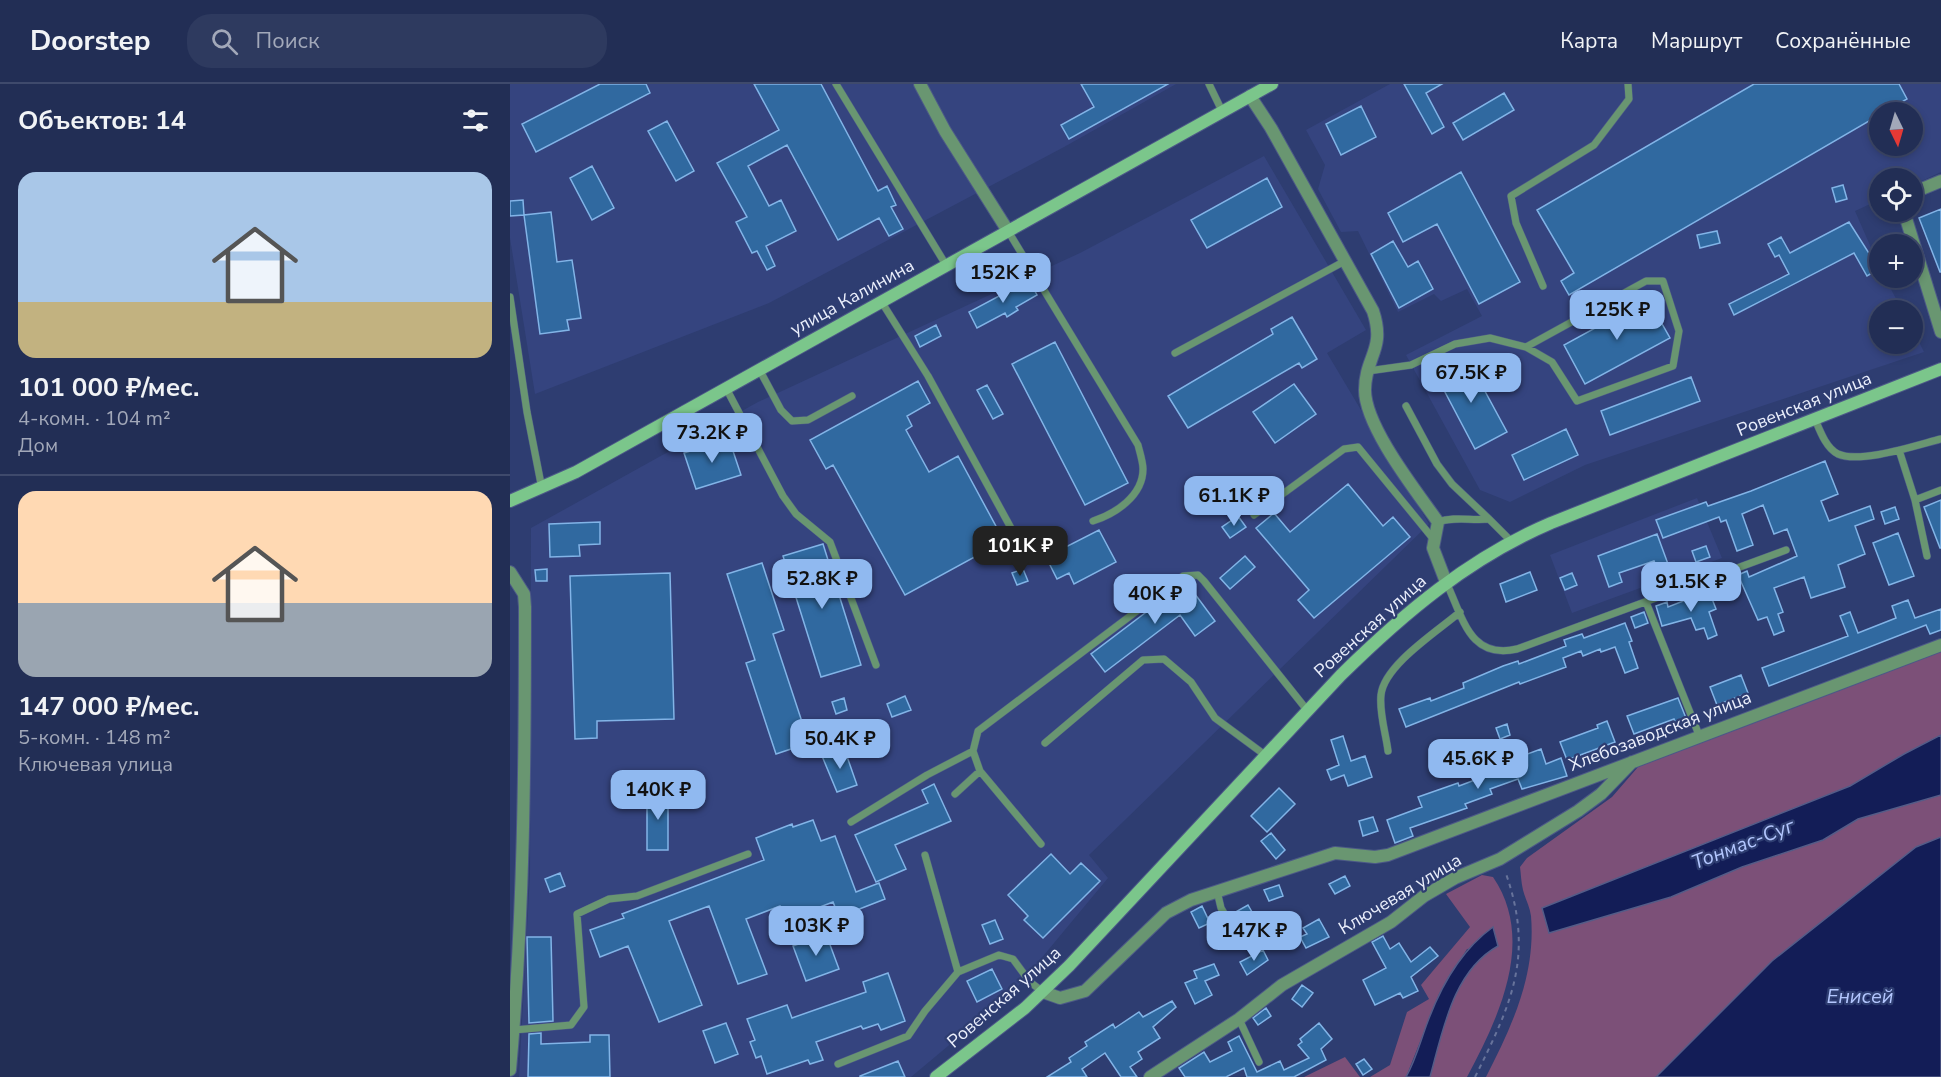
<!DOCTYPE html>
<html lang="ru">
<head>
<meta charset="utf-8">
<style>
	body { margin:0; font-family:"Nunito Sans",sans-serif; background:#2e3a5f; color:#f1f3f6; height:100vh; display:flex; flex-direction:column; font-size:22px; white-space:nowrap }
	* { box-sizing:border-box; margin:0 }
	p { font-size:20px; color:#a2a8b9 }
	.icon { flex:none; width:33px; height:33px; fill:none; stroke:currentColor; stroke-width:2; stroke-linecap:round; stroke-linejoin:round }
	.map { position:relative; flex:1; overflow:hidden }
	.drawer { display:flex; flex-direction:column; background:#222e55; width:510px }
	.drawer>* { flex:none }
	.needle { width:39px; rotate:175deg }
	.fabs { position:absolute; left:1359px; top:18px; display:grid; gap:12px }
	.fabs a { display:grid; place-items:center; width:54px; height:54px; border-radius:50%; background:#222e55; box-shadow:0 3px 9px #0003,0 0 0 2px #3f4a6c; font-size:30px }
	.price { position:absolute; translate:-50% -51px; padding:0 14px; border-radius:12px; background:#90b9f0; color:#111; font-size:20px; line-height:39px; filter:drop-shadow(0 2px 3px #0008) }
	.price::after { content:''; position:absolute; left:50%; top:36px; width:18px; height:14px; margin-left:-9px; background:inherit; clip-path:polygon(0 0,100% 0,50% 100%) }
	.price.active { background:#222; color:#fff }
	ul { padding:0; list-style:none }
	li { display:grid; align-content:center; gap:12px; height:318px; padding:0 18px }
	li+li { border-top:2px solid #3f4a6c }
	li span { display:grid; place-items:center; height:186px; border-radius:18px; color:#555 }
	li>.icon { margin-inline-start:auto }
	span .icon { width:108px; height:108px; fill:#fffc; stroke-width:1 }
	li b { font-size:26px }
	h2 { display:flex; justify-content:space-between; align-items:center; height:72px; padding:0 18px; font-size:26px }
	header { display:flex; align-items:center; gap:36px; box-sizing:border-box; height:84px; padding:0 30px; background:#222e55; border-bottom:2px solid #3f4a6c }
	header strong { font-size:28px }
	nav { display:flex; gap:33px; margin-inline-start:auto; font-size:21px }
	.search { width:420px; height:54px; background:#2e3a5f; display:flex; align-items:center; gap:15px; box-sizing:border-box; padding:0 21px; border-radius:24px; color:#a2a8b9; font-size:22px }
	main { display:flex; flex:1; min-height:0 }
	.map>svg:first-child { display:block }
</style>
</head>
<body>
<header>
<strong>Doorstep</strong>
<div class="search"><svg class="icon" aria-label="search" viewBox="0 0 24 24"><circle cx="10" cy="10" r="6"/><path d="M15 15l6 6"/></svg>Поиск</div>
<nav><a>Карта</a><a>Маршрут</a><a>Сохранённые</a></nav>
</header>
<main>
<section class="drawer">
<h2>Объектов: 14<svg class="icon" aria-label="filters" viewBox="0 0 24 24"><path d="M4 7h16M4 17h16"/><circle cx="9" cy="7" r="2"/><circle cx="15" cy="17" r="2"/></svg></h2>
<ul>
<li><span style="background:linear-gradient(#a9c7e8 70%,#c2b280 0)"><svg class="icon" aria-label="home" viewBox="0 0 24 24"><path d="M3 11l9-7 9 7M6 9v11h12V9"/></svg></span><div><b>101 000 ₽/мес.</b><p>4-комн. · 104 m²</p><p>Дом</p></div></li>
<li><span style="background:linear-gradient(#ffd9b3 60%,#9aa5b1 0)"><svg class="icon" aria-label="home" viewBox="0 0 24 24"><path d="M3 11l9-7 9 7M6 9v11h12V9"/></svg></span><div><b>147 000 ₽/мес.</b><p>5-комн. · 148 m²</p><p>Ключевая улица</p></div></li>
</ul>
</section>
<div class="map">
<svg width="1431" height="993" viewBox="0 0 1431 993">
	<rect width="100%" height="100%" fill="#2e3d71"/>
	<path fill="#35447f" fill-rule="evenodd" d="M0,0H666L554,63L259,219L25,310L0,154Z
		M880,0H1431V88L1403,101L1402,94H1370L1369,116L1345,127L1369,182L1370,194H1375L1392,226H1370V260H1402L1403,246L1414,268L1075,381L1000,418L970,406L896,271L972,232L957,205L931,217L924,210L888,228L848,147L831,148L808,105L815,81L796,46ZM1370,28H1402V62H1370Z
		M754,72L856,246L817,269L919,440L579,771L598,794L505,906L401,993H9L20,790L21,444L248,318L570,169Z
		M1187,414L1212,474L1062,529L1040,471Z"/>
	<path fill="#7c5078" d="M1431,566V651L1394,670L1340,702L1032,824L1040,848L1161,813L1232,783L1313,756L1348,735L1431,711V753L1406,763L1262,877L1146,993H976C1002,942 1026,891 1021,832C1020,823 1015,814 1013,806C1011,798 1011,790 1010,783L1017,774L1102,713L1128,683Z
		M972,791L983,793C1026,856 989,933 957,993H920C933,946 943,887 988,862L957,865L929,910L896,993H860L880,981L897,928L919,915L911,901L960,843L936,810Z
		M835,973L850,993H794Z"/>
	<path fill="#131d57" stroke="#545c88" stroke-width="1.5" d="M1431,651V711L1348,735L1313,756L1232,783L1161,813L1039,849L1032,824L1340,702L1394,670Z
		M1431,753V993H1146L1262,877L1406,763Z
		M983,843L988,862C943,887 933,946 920,993H896C906,976 911,955 918,937C932,900 951,866 983,843Z"/>
	<path fill="#3069a0" stroke="#82b4e7" stroke-width="1.5" d="M90,0H136L140,9L26,68L12,40Z
		M244,0H311L368,107L377,102L386,121L381,123L393,145L379,152L369,134L328,156L277,61L238,82L259,122L271,116L286,147L256,162L265,182L257,186L247,167L242,169L226,138L237,133L207,79L269,46Z
		M571,0H658L559,55L551,41L584,23Z
		M894,0H932L916,9L934,43L922,50Z
		M1244,0H1389L1397,15L1059,211L1051,197L1064,189L1027,126Z
		M994,9L1004,26L953,56L943,39Z
		M851,22L866,53L831,71L816,40Z
		M157,37L184,87L166,97L138,47Z
		M82,82L104,124L82,136L60,94Z
		M951,88L1010,198L969,220L927,140L893,158L878,129Z
		M757,94L772,123L697,164L681,136Z
		M1333,101L1337,115L1326,118L1322,104Z
		M13,116L14,131L0,132V117Z
		M1431,125V188H1430L1409,134Z
		M41,128L47,178L62,176L71,234L57,236L59,246L30,250L14,131Z
		M1339,138L1369,185L1357,192L1344,169L1224,231L1219,220L1279,190L1269,171L1265,173L1258,160L1271,153L1280,169Z
		M1207,147L1210,159L1190,164L1187,151Z
		M883,157L898,183L908,177L923,205L889,224L861,170Z
		M519,196L527,211L506,223L508,226L497,233L495,229L467,244L459,228Z
		M1138,215L1160,254L1075,300L1054,261Z
		M782,233L807,275L792,284L789,279L678,344L658,312L763,250L761,245Z
		M426,241L431,252L410,263L405,252Z
		M545,258L618,399L575,421L502,280Z
		M957,274L997,348L965,365L926,291Z
		M1181,293L1190,317L1100,351L1091,327Z
		M408,297L420,319L397,332L402,342L396,346L419,388L448,372L494,457L395,511L323,381L316,385L300,356Z
		M784,300L806,330L765,359L743,328Z
		M477,301L493,330L483,335L467,306Z
		M1056,345L1068,371L1014,396L1002,371Z
		M219,355L231,391L186,405L174,369Z
		M1315,377L1328,410L1311,417L1319,437L1360,422L1364,435L1345,442L1355,470L1328,481L1335,503L1301,514L1294,493L1264,504L1273,528L1268,530L1274,547L1264,551L1257,533L1248,536L1228,491L1237,487L1239,493L1287,472L1277,445L1264,450L1253,421L1232,430L1243,461L1227,467L1216,436L1211,438L1209,433L1153,454L1146,436L1196,418L1198,422L1241,407Z
		M838,400L873,442L883,433L900,453L804,534L788,516L799,506L746,444L764,429L780,448Z
		M1431,416V464H1430L1414,423Z
		M1385,423L1389,435L1375,440L1371,428Z
		M728,432L736,443L720,454L712,443Z
		M90,438V460L69,461L70,472L40,473L39,440Z
		M589,446L606,478L564,500L559,489L547,495L536,473Z
		M1388,449L1404,492L1379,501L1363,459Z
		M1147,450L1158,480L1147,484L1144,477L1109,489L1112,498L1099,503L1088,472Z
		M313,460L351,581L311,593L273,472Z
		M1196,462L1200,473L1186,478L1182,467Z
		M735,472L745,483L720,505L710,494Z
		M252,479L274,546L263,550L299,659L266,670L236,579L245,576L217,490Z
		M37,485V497H26L25,486Z
		M513,485L518,497L507,501L502,489Z
		M1020,488L1027,506L996,518L990,500Z
		M160,489L164,635L87,637V654L65,655L60,492Z
		M1062,489L1067,501L1055,506L1050,494Z
		M676,498L705,537L685,552L670,531L595,588L581,570Z
		M1199,507L1206,525L1199,528L1207,551L1198,555L1194,544L1186,546L1181,534L1152,542L1146,522L1157,518L1158,523Z
		M1398,516L1405,534L1431,525V546L1420,550L1416,541L1259,602L1252,584L1338,552L1330,532L1340,528L1348,549L1386,534L1382,522Z
		M1134,528L1138,539L1125,544L1121,533Z
		M1115,539L1122,557L1119,558L1128,584L1115,589L1105,563L1091,568L1090,565L1073,572L1071,567L1053,574L1056,583L1010,600L1009,598L896,643L889,625L920,614L921,617L954,604L953,599L993,582L1008,577L1009,580L1056,562L1054,556L1072,550L1074,554Z
		M1231,591L1238,609L1207,621L1200,603Z
		M395,612L401,626L382,633L377,620Z
		M334,614L337,626L326,630L322,618Z
		M1168,614L1178,639L1167,643L1164,635L1124,650L1117,632Z
		M1097,637L1105,658L1057,676L1050,658L1088,644L1087,641Z
		M997,640L1000,651L990,655L986,644Z
		M833,652L841,677L855,672L862,693L838,702L834,691L821,696L817,686L829,681L821,656Z
		M334,664L347,701L327,708L312,672Z
		M991,664L996,678L1031,665L1036,680L1051,674L1057,692L1012,705L1008,695L980,705L982,710L955,720L957,724L900,744L903,752L885,759L877,736L912,723L908,713L948,699L949,702L986,688L980,668Z
		M424,700L441,737L385,761L396,785L366,798L345,751L418,719L412,706Z
		M769,704L785,720L757,748L741,732Z
		M162,705H176V715H162Z
		M158,708V766H137V709Z
		M863,733L868,747L853,752L849,737Z
		M303,736L311,757L325,752L346,808L369,799L375,815L329,833L323,818L276,836L270,822L236,835L257,890L228,900L199,822L159,837L192,921L149,938L118,862L90,873L80,846L114,834L112,830L254,776L246,754L282,740L283,743Z
		M761,749L775,766L766,775L751,757Z
		M541,770L560,790L571,779L590,797L533,854L514,836L518,832L498,811Z
		M50,789L55,802L40,808L35,795Z
		M835,792L840,802L825,810L819,800Z
		M769,801L773,812L759,817L754,806Z
		M738,821L746,835L730,844L722,830Z
		M692,822L700,839L689,844L681,828Z
		M809,835L819,853L796,864L790,853L797,850L793,844Z
		M485,836L493,855L480,860L472,841Z
		M316,850L329,885L296,897L283,862Z
		M873,852L880,865L889,859L901,878L920,863L928,872L901,893L908,907L893,914L890,909L865,921L853,896L876,884L862,858Z
		M17,853H41L43,937L19,939Z
		M753,866L758,876L737,891L730,878Z
		M704,880L709,891L695,897L702,911L685,920L675,899L687,894L684,887Z
		M482,885L492,905L467,918L457,897Z
		M378,889L395,937L371,946L368,940L353,945L351,942L306,958L313,976L300,980L298,976L257,990L251,972L246,974L240,958L245,956L237,935L277,921L282,934L356,908L353,898Z
		M792,901L803,909L792,923L782,915Z
		M662,917L666,923L643,943L650,954L628,968L632,975L620,983L627,993H611L595,969L572,985L577,993H537L561,978L559,974L577,962L575,958L603,940L605,944L629,928L633,933Z
		M756,924L761,932L748,941L743,934Z
		M216,939L228,970L205,979L193,947Z
		M809,939L822,955L811,965L816,976L784,993H737L734,984L716,993H675L669,984L694,968L700,978L722,967L718,958L729,952L747,988L770,977L774,986L799,974L788,961L792,958L790,955Z
		M31,949V960L80,958V951H99L100,993H18L19,950Z
		M854,975L862,985L853,991L846,980Z
		M388,977L395,993H350V992Z"/>
	<g fill="none" stroke-linecap="round" stroke-linejoin="round">
		<g stroke="#4c5987" stroke-width="8">
			<path id="service" d="M326,0L436,181
				M699,0L712,27
				M498,147L628,361C630,369 633,378 633,385C633,412 605,430 583,437
				M1033,202L1006,139L1001,112L1084,61L1119,15L1118,0
				M0,213L17,328L32,405
				M371,217L418,292L507,455
				M665,269L835,177
				M249,285L271,326L282,337L298,336L342,312
				M858,287L901,281L945,260L980,254L1016,263L1042,278L1067,317L1163,282L1169,247L1153,197H1136L1016,263
				M216,304L273,412L286,430L320,458L366,581
				M896,322L927,380L942,400L979,435
				M1305,335C1310,347 1316,364 1328,370C1350,380 1407,361 1431,355
				M1389,366L1405,416
				M744,431L834,365L848,363L925,457
				M928,438C945,432 961,437 979,435L1000,456
				M1417,472L1405,416L1431,406
				M936,498C953,533 959,576 1007,565L1276,466
				M1136,518L1189,651
				M535,659L633,576L654,575L681,598L705,634L755,671
				M878,667C876,650 869,629 871,611C874,581 928,547 950,528
				M445,710L470,687
				M341,738L417,691L463,667
				M531,760L470,687L463,667L468,647L673,492L688,491L694,497L797,626
				M415,771L448,888
				M707,807L711,824L726,849
				M729,935L749,978
				M4,946L61,941L74,923L67,830L99,815L127,812L238,770
				M328,980L398,952L415,927L448,888L489,871L503,875L520,898L533,908"/>
		</g>
		<g stroke="#4c5987" stroke-width="14">
			<path id="minor" d="M410,0L435,47L498,147
				M740,12L761,44L863,227C876,266 855,272 855,306C855,343 907,408 928,438L923,464L936,498
				M1402,109L1431,97
				M1394,128L1431,248
				M0,488L14,510L15,523C15,677 14,831 0,986
				M533,908L550,914L575,907L656,829L681,816L825,769L865,773L878,771L1431,561
				M640,993L729,935L772,901L881,838L914,812L945,794L990,775L1068,727L1091,710L1122,678"/>
		</g>
		<g stroke="#4c5987" stroke-width="14">
			<path id="secondary" d="M0,417L66,388L762,0
				M426,993L515,924L559,882L831,591C894,529 959,474 1041,439L1431,285"/>
		</g>
		<path stroke="#67739b" stroke-width="2" stroke-dasharray="4.5 4.5" stroke-linecap="butt" d="M965,993C1002,919 1025,870 995,787"/>
		<use href="#service" stroke="#699671" stroke-width="7"/>
		<use href="#minor" stroke="#699671" stroke-width="12"/>
		<use href="#secondary" stroke="#7bc68b" stroke-width="12"/>
	</g>
	<g text-anchor="middle" dominant-baseline="central" stroke-width="4.5" stroke-linejoin="round" paint-order="stroke">
		<g font-size="18" fill="#ebeffc" stroke="#2e3d71">
			<text transform="translate(342 213) rotate(-29)">улица Калинина</text>
			<text transform="translate(1294 320) rotate(-22)">Ровенская улица</text>
			<text transform="translate(860 542) rotate(-42)">Ровенская улица</text>
			<text transform="translate(1150 647) rotate(-21)">Хлебозаводская улица</text>
			<text transform="translate(890 810) rotate(-31)">Ключевая улица</text>
			<text transform="translate(494 913) rotate(-41)">Ровенская улица</text>
		</g>
		<g font-size="20" font-style="italic" fill="#b3c6fe" stroke="#2e3d71">
			<text transform="translate(1233 760) rotate(-21)">Тонмас-Суг</text>
			<text x="1350" y="912">Енисей</text>
		</g>
	</g>
</svg>
<div class="fabs">
<a><svg class="needle" viewBox="-14 -14 28 28"><path d="M0-13l5 13h-10z" fill="#e53935"/><path d="M0 13l5-13h-10z" fill="#a2a8b9"/></svg></a>
<a><svg class="icon" aria-label="locate" viewBox="0 0 24 24"><circle cx="12" cy="12" r="6"/><path d="M12 2v4M12 18v4M2 12h4M18 12h4"/></svg></a>
<a>+</a>
<a>−</a>
</div>
<b class="price" style="left:493px;top:220px">152K ₽</b>
<b class="price" style="left:1107px;top:257px">125K ₽</b>
<b class="price" style="left:961px;top:320px">67.5K ₽</b>
<b class="price" style="left:202px;top:380px">73.2K ₽</b>
<b class="price" style="left:724px;top:443px">61.1K ₽</b>
<b class="price active" style="left:510px;top:493px">101K ₽</b>
<b class="price" style="left:312px;top:526px">52.8K ₽</b>
<b class="price" style="left:1181px;top:529px">91.5K ₽</b>
<b class="price" style="left:645px;top:541px">40K ₽</b>
<b class="price" style="left:330px;top:686px">50.4K ₽</b>
<b class="price" style="left:968px;top:706px">45.6K ₽</b>
<b class="price" style="left:148px;top:737px">140K ₽</b>
<b class="price" style="left:306px;top:873px">103K ₽</b>
<b class="price" style="left:744px;top:878px">147K ₽</b>
</div>
</main>
</body>
</html>
